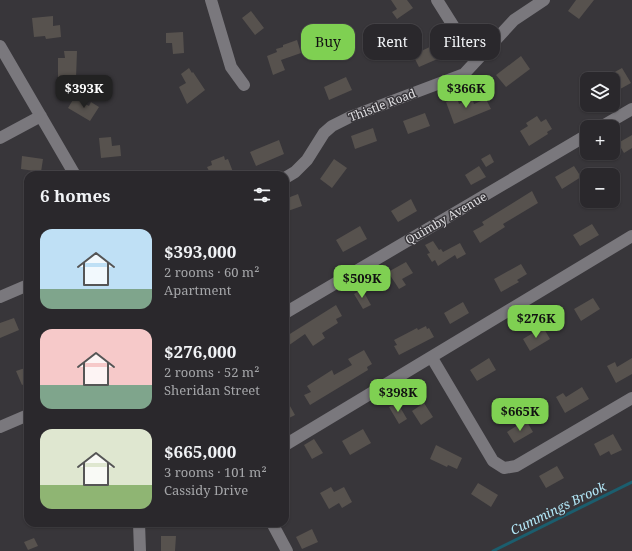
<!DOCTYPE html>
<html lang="en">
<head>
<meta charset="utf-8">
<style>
	body { margin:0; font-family:"Noto Serif",serif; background:#363438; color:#f1f3f6; height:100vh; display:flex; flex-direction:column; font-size:15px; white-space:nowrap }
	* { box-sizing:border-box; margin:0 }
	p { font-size:13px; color:#a5a6a9 }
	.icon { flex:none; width:22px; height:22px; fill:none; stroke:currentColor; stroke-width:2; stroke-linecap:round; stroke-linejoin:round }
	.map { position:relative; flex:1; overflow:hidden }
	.panel { position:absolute; left:24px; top:171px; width:265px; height:356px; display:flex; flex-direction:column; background:#2a282c; border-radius:12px; box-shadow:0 1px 3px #0004,0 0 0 1px #464448 }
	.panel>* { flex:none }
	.top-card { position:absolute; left:301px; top:24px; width:271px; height:36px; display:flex; gap:8px }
	.tools { position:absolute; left:580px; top:72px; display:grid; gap:8px }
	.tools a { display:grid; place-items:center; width:40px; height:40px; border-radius:8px; background:#2a282c; box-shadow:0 1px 3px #0004,0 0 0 1px #464448; font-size:20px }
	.price { position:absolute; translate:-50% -34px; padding:0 9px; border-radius:8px; background:#7fd052; color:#111; font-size:13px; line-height:26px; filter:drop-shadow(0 1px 2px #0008) }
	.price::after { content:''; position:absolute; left:50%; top:24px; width:12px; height:9px; margin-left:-6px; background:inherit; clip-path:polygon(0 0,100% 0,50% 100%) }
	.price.active { background:#222; color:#fff }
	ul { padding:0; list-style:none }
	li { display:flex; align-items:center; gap:12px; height:100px; padding:0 16px }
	li span { display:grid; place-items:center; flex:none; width:112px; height:80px; border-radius:12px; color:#555 }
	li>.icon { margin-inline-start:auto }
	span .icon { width:48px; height:48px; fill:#fffc; stroke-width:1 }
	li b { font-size:17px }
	h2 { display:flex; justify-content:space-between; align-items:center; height:48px; padding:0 16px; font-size:17px }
	.pill { padding:0 14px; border-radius:12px; background:#2a282c; box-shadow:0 1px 3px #0004,0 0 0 1px #464448; font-size:14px; line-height:36px }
	.pill.active { background:#7fd052; color:#111 }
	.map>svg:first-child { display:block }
</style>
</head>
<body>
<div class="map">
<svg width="632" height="551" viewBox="0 0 632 551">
	<rect width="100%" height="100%" fill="#38363a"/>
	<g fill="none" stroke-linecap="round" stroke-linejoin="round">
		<path stroke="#1b5e6e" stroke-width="3" d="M493,551L632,482"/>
	</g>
	<path fill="#57524e" d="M391,0H407L413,8L397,19L392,12L397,9Z
		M576,0H594L579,19L568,11Z
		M251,11L264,28L255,35L242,18Z
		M53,16V26L60,25L61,37L46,39L45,36L34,37L32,18Z
		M183,32L184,53L173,54L172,43H166V33Z
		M297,40L301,53L281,60L285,70L273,75L267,56L277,52L276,49L283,47V45Z
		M436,44L442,57L419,67L413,55Z
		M64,51H77L76,78H58V58H65Z
		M521,56L530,69L506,87L496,75Z
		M189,68L192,73L193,72L205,90L187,104L179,87L186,83L181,74Z
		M622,68L631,83L613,93V73Z
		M346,77L352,90L329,100L324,87Z
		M74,98L89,106L91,102L99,107L90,121L68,108Z
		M457,98L459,104L472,98L474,104L486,99L491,109L454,124L446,102Z
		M425,113L430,126L408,134L403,121Z
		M537,116L541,122L546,119L552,129L547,132L548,134L529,146L520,131L528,126L526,123Z
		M373,128L377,141L355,149L351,136Z
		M632,135V148L624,153L618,143Z
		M111,137L112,146L120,145L121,156L101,158L99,138Z
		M279,140L284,154L256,166L250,152Z
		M490,154L494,162L486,167L481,159Z
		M22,156L43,159L41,172L21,169Z
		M224,156L225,160L228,159L233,172L226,175H211L207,167L212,165L211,161Z
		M334,159L347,168L332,188L320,179Z
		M479,166L486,177L471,185L465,175Z
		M574,166L581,177L562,189L555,177Z
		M532,191L538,203L503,224L505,227L480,243L473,231L484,225L482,222Z
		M298,194L302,206L285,212V199Z
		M411,199L417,211L398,222L391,211Z
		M592,224L599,235L580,246L573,235Z
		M360,226L367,239L343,252L336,240Z
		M433,241L439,250L441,249L443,252L460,243L466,254L457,259L455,255L438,266L435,260L432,262L427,254L430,253L425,245Z
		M406,262L413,273L402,279L406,285L399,289L388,272Z
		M521,264L527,274L517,280L519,282L501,292L494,279Z
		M362,289L371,305L363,309L354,294Z
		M593,298L600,309L581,321L574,309Z
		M463,302L469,313L450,324L444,313Z
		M336,305L342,316L336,319L338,323L322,333L325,338L313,346L305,334L285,348V337Z
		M14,318L19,330L0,338V323Z
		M426,326L427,329L429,328L434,337L399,355L394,346L397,345L394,340L417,328L418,330Z
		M543,327L550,339L530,351L523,339Z
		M364,350L372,364L367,367L368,370L310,405L304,395L311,392L307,386L332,370L334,375L352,365L348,359Z
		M489,358L496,370L477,381L470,370Z
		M632,358V374L616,383L607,366L615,362L617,367Z
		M28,367V382L22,385L16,371Z
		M582,387L589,399L565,413L556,397L563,393L566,397Z
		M285,397L295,415L285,420Z
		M397,402L407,419L399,424L389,407Z
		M424,403L433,417L421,425L412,411Z
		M526,420L533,432L514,443L507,432Z
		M363,429L371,443L350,455L342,441Z
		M613,434L622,450L611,455L609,451L600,456L594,444Z
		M314,439L323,453L312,459L304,445Z
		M436,445L462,458L457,469L448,465L447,467L430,459Z
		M557,466L564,478L546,488L539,476Z
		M478,483L498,495L491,507L471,494Z
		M331,487L334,492L344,487L352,502L342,508L339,503L329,509L320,493Z
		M312,529L318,542L302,549L296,537Z
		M161,536H176L175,551H161Z
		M34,538L38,546L28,550L24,542Z"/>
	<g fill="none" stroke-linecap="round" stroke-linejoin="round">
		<path stroke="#7a787d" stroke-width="12" d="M211,0L231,67L244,85
			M437,0L459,35L480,55
			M0,46L75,175
			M601,127L632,109
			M0,138L41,116
			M285,178L295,172L307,160L324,133L332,126L350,117L464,74L514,20L544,0
			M0,297L28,285
			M285,313L587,135
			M432,358L493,461L504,468L516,466L632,398
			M0,427L28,415
			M285,445L632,236
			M139,523L140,551
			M272,523L287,551"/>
	</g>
	<g text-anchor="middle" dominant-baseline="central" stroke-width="3" stroke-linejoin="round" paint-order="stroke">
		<g font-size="12" fill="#dedde0" stroke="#38363a">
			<text transform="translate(382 105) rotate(-21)">Thistle Road</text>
			<text transform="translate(446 218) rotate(-30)">Quimby Avenue</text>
		</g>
		<g font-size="13" font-style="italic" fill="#b2e7f7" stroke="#38363a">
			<text transform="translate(558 508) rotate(-26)">Cummings Brook</text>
		</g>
	</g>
</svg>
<div class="tools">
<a><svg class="icon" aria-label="layers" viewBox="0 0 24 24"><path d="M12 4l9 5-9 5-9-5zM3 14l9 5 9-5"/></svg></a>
<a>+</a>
<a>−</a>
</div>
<b class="price active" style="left:84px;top:109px">$393K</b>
<b class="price" style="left:466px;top:109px">$366K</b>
<b class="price" style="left:362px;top:299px">$509K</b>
<b class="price" style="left:536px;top:339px">$276K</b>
<b class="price" style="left:398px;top:413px">$398K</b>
<b class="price" style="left:520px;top:432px">$665K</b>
<div class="top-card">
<a class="pill active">Buy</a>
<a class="pill">Rent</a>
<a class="pill">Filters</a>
</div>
<section class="panel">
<h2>6 homes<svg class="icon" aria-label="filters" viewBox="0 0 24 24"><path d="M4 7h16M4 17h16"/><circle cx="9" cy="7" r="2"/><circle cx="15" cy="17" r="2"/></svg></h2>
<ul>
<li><span style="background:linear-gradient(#bfe0f5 75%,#7fa58c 0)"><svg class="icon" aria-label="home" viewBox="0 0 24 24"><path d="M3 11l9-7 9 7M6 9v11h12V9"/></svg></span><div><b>$393,000</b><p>2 rooms · 60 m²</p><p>Apartment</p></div></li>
<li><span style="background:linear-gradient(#f6c9c9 70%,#7fa58c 0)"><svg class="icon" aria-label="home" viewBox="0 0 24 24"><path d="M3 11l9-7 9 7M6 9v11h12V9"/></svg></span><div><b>$276,000</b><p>2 rooms · 52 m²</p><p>Sheridan Street</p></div></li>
<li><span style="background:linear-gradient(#dfe7d0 70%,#8fb573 0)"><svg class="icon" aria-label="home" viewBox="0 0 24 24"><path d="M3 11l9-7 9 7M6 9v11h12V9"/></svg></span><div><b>$665,000</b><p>3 rooms · 101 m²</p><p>Cassidy Drive</p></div></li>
</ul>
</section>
</div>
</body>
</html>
